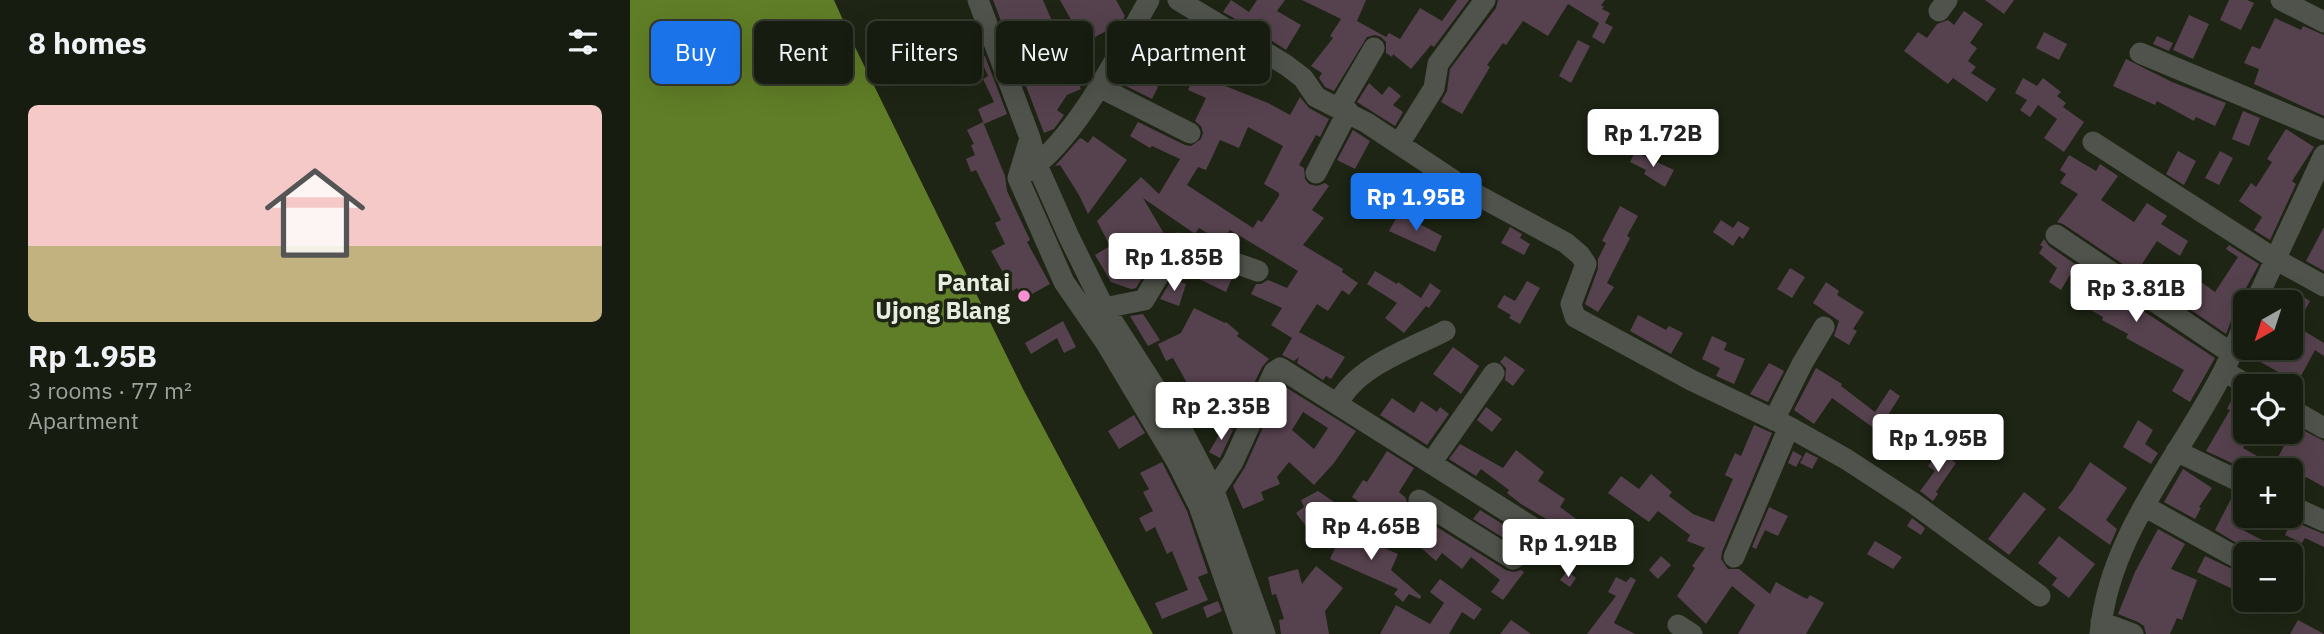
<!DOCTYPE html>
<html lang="en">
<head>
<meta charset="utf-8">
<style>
	body { margin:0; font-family:"IBM Plex Sans",sans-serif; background:#1f2518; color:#f1f3f6; height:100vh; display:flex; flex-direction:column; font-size:26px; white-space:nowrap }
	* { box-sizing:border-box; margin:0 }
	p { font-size:23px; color:#9ea19e }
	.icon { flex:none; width:38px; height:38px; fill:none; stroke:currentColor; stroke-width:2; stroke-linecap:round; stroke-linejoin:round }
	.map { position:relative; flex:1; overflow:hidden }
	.side { display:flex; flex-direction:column; background:#161c0f; width:630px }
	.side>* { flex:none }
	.banner { position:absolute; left:21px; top:21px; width:665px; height:63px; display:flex; gap:14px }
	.needle { width:46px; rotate:219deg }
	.fabs { position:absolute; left:1603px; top:290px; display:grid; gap:14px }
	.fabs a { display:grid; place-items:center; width:70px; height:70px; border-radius:10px; background:#161c0f; box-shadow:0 7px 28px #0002,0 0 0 2px #353a2f; font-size:35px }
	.price { position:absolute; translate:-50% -60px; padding:0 16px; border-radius:7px; background:#fff; color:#222; font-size:23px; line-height:46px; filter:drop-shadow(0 2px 4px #0008) }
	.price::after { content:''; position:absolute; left:50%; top:42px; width:21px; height:16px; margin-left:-10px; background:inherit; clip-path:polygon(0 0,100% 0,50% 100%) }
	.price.on { background:#1a73e8; color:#fff }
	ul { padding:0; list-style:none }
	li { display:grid; align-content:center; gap:14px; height:371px; padding:0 28px }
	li+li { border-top:2px solid #353a2f }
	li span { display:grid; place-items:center; height:217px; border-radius:10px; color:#555 }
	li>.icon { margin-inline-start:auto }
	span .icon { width:126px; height:126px; fill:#fffc; stroke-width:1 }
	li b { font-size:30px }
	h2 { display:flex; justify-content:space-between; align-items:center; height:84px; padding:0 28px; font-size:30px }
	.pill { padding:0 24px; border-radius:10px; background:#161c0f; box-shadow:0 7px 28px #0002,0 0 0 2px #353a2f; font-size:24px; line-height:63px }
	.pill.on { background:#1a73e8; color:#fff }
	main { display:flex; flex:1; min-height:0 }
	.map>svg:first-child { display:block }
</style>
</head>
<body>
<main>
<section class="side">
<h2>8 homes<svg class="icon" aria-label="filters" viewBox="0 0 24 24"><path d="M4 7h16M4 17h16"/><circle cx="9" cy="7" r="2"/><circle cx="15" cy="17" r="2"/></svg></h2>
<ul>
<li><span style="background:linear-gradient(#f6c9c9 65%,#c2b280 0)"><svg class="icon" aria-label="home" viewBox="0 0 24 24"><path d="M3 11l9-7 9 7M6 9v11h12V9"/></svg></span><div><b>Rp 1.95B</b><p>3 rooms · 77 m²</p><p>Apartment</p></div></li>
</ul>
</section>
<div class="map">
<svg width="1694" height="634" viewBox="0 0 1694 634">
	<rect width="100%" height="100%" fill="#1e2514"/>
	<path fill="#607e27" d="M0,0H204L225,47L393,389L523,634H0Z"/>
	<path fill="#56424e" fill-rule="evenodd" d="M363,0H413L451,89L437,95L427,110L434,115L424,129L414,133Z
		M430,0H486L495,16L491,23L454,43Z
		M601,0L619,12L627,0H655L647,11L671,25L656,50L610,20L609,21L593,12Z
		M672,0H736L727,21L756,37L759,33L770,39L790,8L812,21L827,0H839L804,47L801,45L781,69L763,54L762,57L756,53V42L751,37L745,35L737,37L704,91L695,87L689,78L692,73L681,66L703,38L700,36L711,19Z
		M868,0H975L971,5L974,7L972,9L980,13L975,23L983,27L974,44L962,37L969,23L938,4L918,36L893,21L876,45L873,43L857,65L860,67L832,114L811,102L817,91L820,69L866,8Z
		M1355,0H1384L1374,14Z
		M1599,0H1617L1624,3L1611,30L1590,20Z
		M1334,11L1353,24L1340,43L1347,48L1338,61L1346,67L1341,73L1366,89L1357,102L1323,78L1318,84L1274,51L1288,32L1297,38L1307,24L1318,20L1324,25Z
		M1559,15L1579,24L1563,59L1543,50Z
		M1645,18L1671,30L1673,26L1694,35V116L1624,84L1629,69L1614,63L1622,46L1630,49Z
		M1414,32L1437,44L1429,60L1406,48Z
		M1527,36L1543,43L1539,51L1523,44Z
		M519,38L539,49L533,59L523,54L510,77L528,87L522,99L488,82L503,55L508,57Z
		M948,40L960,46L941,83L929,76Z
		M595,44L608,52L601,62L588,54Z
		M355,56L377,114L354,124L348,109L364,102L353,79L358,76L350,58Z
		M1496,59L1542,82L1596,103L1585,126L1566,117L1564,121L1527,101L1525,105L1483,86Z
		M565,74L638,103L660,115L670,97L679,108L699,119L690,137L686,135L669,165L674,168L675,179L679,184L687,186L695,183L699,186L682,210L694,218L673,245L713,269L712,272L728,283L719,295L712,290L698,311L687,304L669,332L715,357L701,379L696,376L693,380L667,363L669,357L664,361L652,355L662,338L641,325L652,308L621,294L626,284H631L638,280L657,288L668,271L600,230L592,242L569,228L565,234L513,198L536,237L525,246L528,251L523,259L508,268L513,276L506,288L501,289L481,282L465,255L480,246L467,221L511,177L529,194L550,159L522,146L520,148L500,136L508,122L555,145L561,146L571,139L573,133L571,126L565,121L576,98L558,90ZM618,127L653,146L634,184L649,193V196L632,222L628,220L623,228L557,185L568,167L576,170L590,140L609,148Z
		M1393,78L1407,86L1413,78L1431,92L1427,96L1436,103L1433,107L1454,122L1434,152L1414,138L1427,119L1408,105L1400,117L1390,110L1397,100L1385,93Z
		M739,83L752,95L759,86L771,96L763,105L773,112L765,126L727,102Z
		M1613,111L1630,118L1619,146L1602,139Z
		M353,122L375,176L377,191L400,240L397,242L420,284L393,299L387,288L379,293L371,280L376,278L361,251L375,244L365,223L371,220L346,170L341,172L336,159L345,155L341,145L344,144L337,130Z
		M1656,129L1684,147L1662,181L1666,184L1640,240L1624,230L1632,217L1609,201L1621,183L1626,187L1642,162L1637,159Z
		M723,130L740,141L725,169L707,160Z
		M463,136L497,160L458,214L449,195L430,165L425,166L449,139L451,138L458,143Z
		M1548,151L1566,161L1554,185L1536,174Z
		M1590,151L1603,158L1589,185L1575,178Z
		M1005,152L1044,170L1035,187L1014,174L1016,170L1000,162Z
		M1439,155L1466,171L1470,164L1488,176L1471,200L1504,222L1517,203L1537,216L1531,224L1558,241L1550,256L1527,241L1506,273L1433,224L1427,222L1448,194L1430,183L1436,174L1430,170Z
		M990,206L1008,216L997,236L1000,238L977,283L984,287L968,312L955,304L968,269V259L976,243L972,241Z
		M769,213L812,236L805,252L759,231Z
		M1091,220L1103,228L1108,221L1120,228L1113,239L1109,236L1103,246L1083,232Z
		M880,227L892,234L890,238L900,244L894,255L871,243Z
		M1694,227V271L1676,261Z
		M1414,239L1419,246L1507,307L1585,358L1560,402L1542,391L1554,370L1496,338L1498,334L1472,320L1473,317L1450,304L1459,288L1440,275L1431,290L1419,282L1427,268L1409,253L1413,247L1410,245Z
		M1599,245L1629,264L1615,290L1609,307L1612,309L1603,316L1596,334L1548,301L1564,277L1585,292L1608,257L1596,249Z
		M569,264L603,276L596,292L563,276Z
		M1160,268L1175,277L1162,298L1147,289Z
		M745,271L767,284L768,282L791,298L800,283L811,291L799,308L796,306L774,333L755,318L767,303L737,284Z
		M542,279L556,284L549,306L530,299Z
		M897,281L910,288L890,324L879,318L881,315L867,307L874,295L885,301Z
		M1196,282L1209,291L1207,295L1234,312L1223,329L1227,331L1219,345L1204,336L1209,321L1183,303Z
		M1665,292L1680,301L1666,326L1694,343V356L1685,350L1665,387H1643L1650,373L1620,356L1625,348H1661V299Z
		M564,308L595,323L596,322L609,333L607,336L639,359L632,367L618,396L616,398L613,395L569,428L558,412L563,409L549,388L557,383L543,358L536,361L528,344L551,333Z
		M513,314L530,340L518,346L500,316Z
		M1008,315L1036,330L1039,326L1053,333L1041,354L1000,331Z
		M433,321L446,347L434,353L427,338L401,354L395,343Z
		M1082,336L1097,343L1094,350L1115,359L1104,384L1086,376L1090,368L1072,359Z
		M823,347L849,366L831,394L803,374Z
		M875,356L895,370L883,386L875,380L876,368L870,362Z
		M1139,363L1154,371L1138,402L1120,394Z
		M1186,368L1212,384L1211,386L1245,412L1260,389L1270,396L1255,420L1260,424L1252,434L1202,398L1184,424L1164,410Z
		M652,385L726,431L704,463L684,485L659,462L647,477L650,484L631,492L634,500L613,509L603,486L615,467ZM673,412L698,428L684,449L662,430Z
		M1605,393L1615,399V432H1621L1613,448L1627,456L1619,471L1576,451L1600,410L1597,409Z
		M762,398L784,413L791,401L807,412L810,407L819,414L797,445L750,415Z
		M856,407L872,419L862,432L847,420Z
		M504,415L515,433L489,449L478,431Z
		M1508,420L1523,430L1515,444L1528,453L1521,464L1493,447Z
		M1661,424L1694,441V487L1676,477L1667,494L1661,493V466L1647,459L1660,435L1654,433L1661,432Z
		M595,425L603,430L590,458L579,452Z
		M1124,425L1142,433L1092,552L1091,559L1098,569H1109L1140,594L1146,582L1169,595L1177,599L1180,595L1194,603L1176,634H1108L1125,605L1102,586L1076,624L1047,596L1065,568L1062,566L1075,548L1057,541L1060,535L1028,511L1019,522L978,493L991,476L1009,489L1021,474L1042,492L1039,496L1063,514L1084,522L1103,479L1095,475L1105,453L1111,456Z
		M830,444L873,468L886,450L914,472L908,481L935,499L930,507L953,524L945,536L891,504L877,493L879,490L851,469L846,476L819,459Z
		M1308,450L1326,463L1306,492L1308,494L1303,501L1290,491L1305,471L1298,466Z
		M757,451L784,468L769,492L776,498L777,505L781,511L876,570L884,572L891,570L894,572L873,600L861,592L870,580L841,557L832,569L812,553L806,561L790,547L792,545L760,520L758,523L722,497L733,480L737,482Z
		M1163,451L1172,456L1166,467L1158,463Z
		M1176,452L1188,458L1182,469L1170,463Z
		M532,462L557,511L578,573L568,577L578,600L532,619L525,603L558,590L542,551L537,554L525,527L516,532L509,518L523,511L513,492L519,489L510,473Z
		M1460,462L1497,488L1476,520L1487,529L1480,545L1428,508L1442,491Z
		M1553,469L1582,488L1569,507L1571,508L1565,519L1534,502Z
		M688,491L710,506L701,521L699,519L681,533L666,513L674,507L671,500Z
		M1394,492L1416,509L1379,555L1358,539Z
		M1604,493L1615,498V512L1607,527L1640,544L1635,555H1626L1585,530Z
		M1139,507L1158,516L1148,536L1135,530L1126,549L1122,547Z
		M850,510L887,533L880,542L843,519Z
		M1282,518L1295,528L1291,535L1277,526Z
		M1662,521L1694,534V547L1675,538L1672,543L1655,535Z
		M1528,529L1555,544L1541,569L1567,580L1552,620L1547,618L1540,634H1516L1514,626L1508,622L1488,614L1505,572Z
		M713,530L768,554L761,570L791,596L790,599L779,594L773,602L764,594L768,589L700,559Z
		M1429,536L1465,564L1439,598L1422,585L1427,578L1408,563Z
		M1245,541L1272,557L1263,569L1237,554Z
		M1031,556L1041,565L1028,579L1019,570Z
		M1575,556L1615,575V595L1567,572Z
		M686,566L713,588L695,611L699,634H651L649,620L654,619L646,594L642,595L638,577L668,569L672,584Z
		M937,571L946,578L940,587L930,580Z
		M986,577L996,582L1001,577L1006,580L984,623L1005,634H957L986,596L978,592Z
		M810,579L852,609L844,620L832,612L819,634H750L766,605L800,624L814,603L800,592Z
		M588,601L592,611L577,618L573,607Z
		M881,620L901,634H870Z
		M1668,620L1694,634H1660Z"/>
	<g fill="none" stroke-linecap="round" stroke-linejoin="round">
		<path stroke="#4f534b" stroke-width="21" d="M348,0L400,138L407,165L439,237L474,308L551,428L584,491L635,634
			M548,0L656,65L673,78L686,97L737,123L838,190L936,243L950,255L956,264L941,304L945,317L1061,380L1159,427L1104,557
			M1651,0L1694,22
			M1309,11L1317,0
			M1510,53L1694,130
			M469,87L560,133
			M709,108L744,48
			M400,138L388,178L434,282L476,343L547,462L569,506L614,634
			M1463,142L1645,259L1694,286
			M769,144L804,88L808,64L855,0
			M398,171C446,139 490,51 519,0
			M686,173L718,111
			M1426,235L1601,353
			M1625,303L1694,155
			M474,308L514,300L548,243L628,271
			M1594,371L1621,387
			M708,404C725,367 780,349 815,331
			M1661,409L1694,428
			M1144,420L1172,364L1194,327
			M1159,427L1216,459L1282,502L1410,596
			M1546,451L1615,484
			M801,463L864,373
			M584,491L603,462L644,372L650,368L905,529L949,553
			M789,500L883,559L886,557L905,529
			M1514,506L1615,562
			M1661,506L1694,521
			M1471,622L1503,634
			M1048,625L1062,634
			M1470,634C1479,534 1550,457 1593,372C1601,356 1608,339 1615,322"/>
	</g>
	<circle fill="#f690d0" stroke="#1e2514" stroke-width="2.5" cx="394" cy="296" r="7"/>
	<g text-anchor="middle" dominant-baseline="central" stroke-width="7" stroke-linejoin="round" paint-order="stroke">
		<g font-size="24" font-weight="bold" fill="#e8ede1" stroke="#1e2514" text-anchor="end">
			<text x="380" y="282">Pantai<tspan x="380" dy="28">Ujong Blang</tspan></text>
		</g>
	</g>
</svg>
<div class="fabs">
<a><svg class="needle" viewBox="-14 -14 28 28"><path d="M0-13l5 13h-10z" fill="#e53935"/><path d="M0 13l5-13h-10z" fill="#9ea19e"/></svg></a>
<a><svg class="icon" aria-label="locate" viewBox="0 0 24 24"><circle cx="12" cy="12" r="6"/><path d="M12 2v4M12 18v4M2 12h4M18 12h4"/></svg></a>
<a>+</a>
<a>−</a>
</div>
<b class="price" style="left:1023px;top:169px">Rp 1.72B</b>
<b class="price on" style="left:786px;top:233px">Rp 1.95B</b>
<b class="price" style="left:544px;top:293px">Rp 1.85B</b>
<b class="price" style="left:1506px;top:324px">Rp 3.81B</b>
<b class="price" style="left:591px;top:442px">Rp 2.35B</b>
<b class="price" style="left:1308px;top:474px">Rp 1.95B</b>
<b class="price" style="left:741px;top:562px">Rp 4.65B</b>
<b class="price" style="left:938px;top:579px">Rp 1.91B</b>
<div class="banner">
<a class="pill on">Buy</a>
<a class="pill">Rent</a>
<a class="pill">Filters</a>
<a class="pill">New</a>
<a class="pill">Apartment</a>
</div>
</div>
</main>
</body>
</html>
